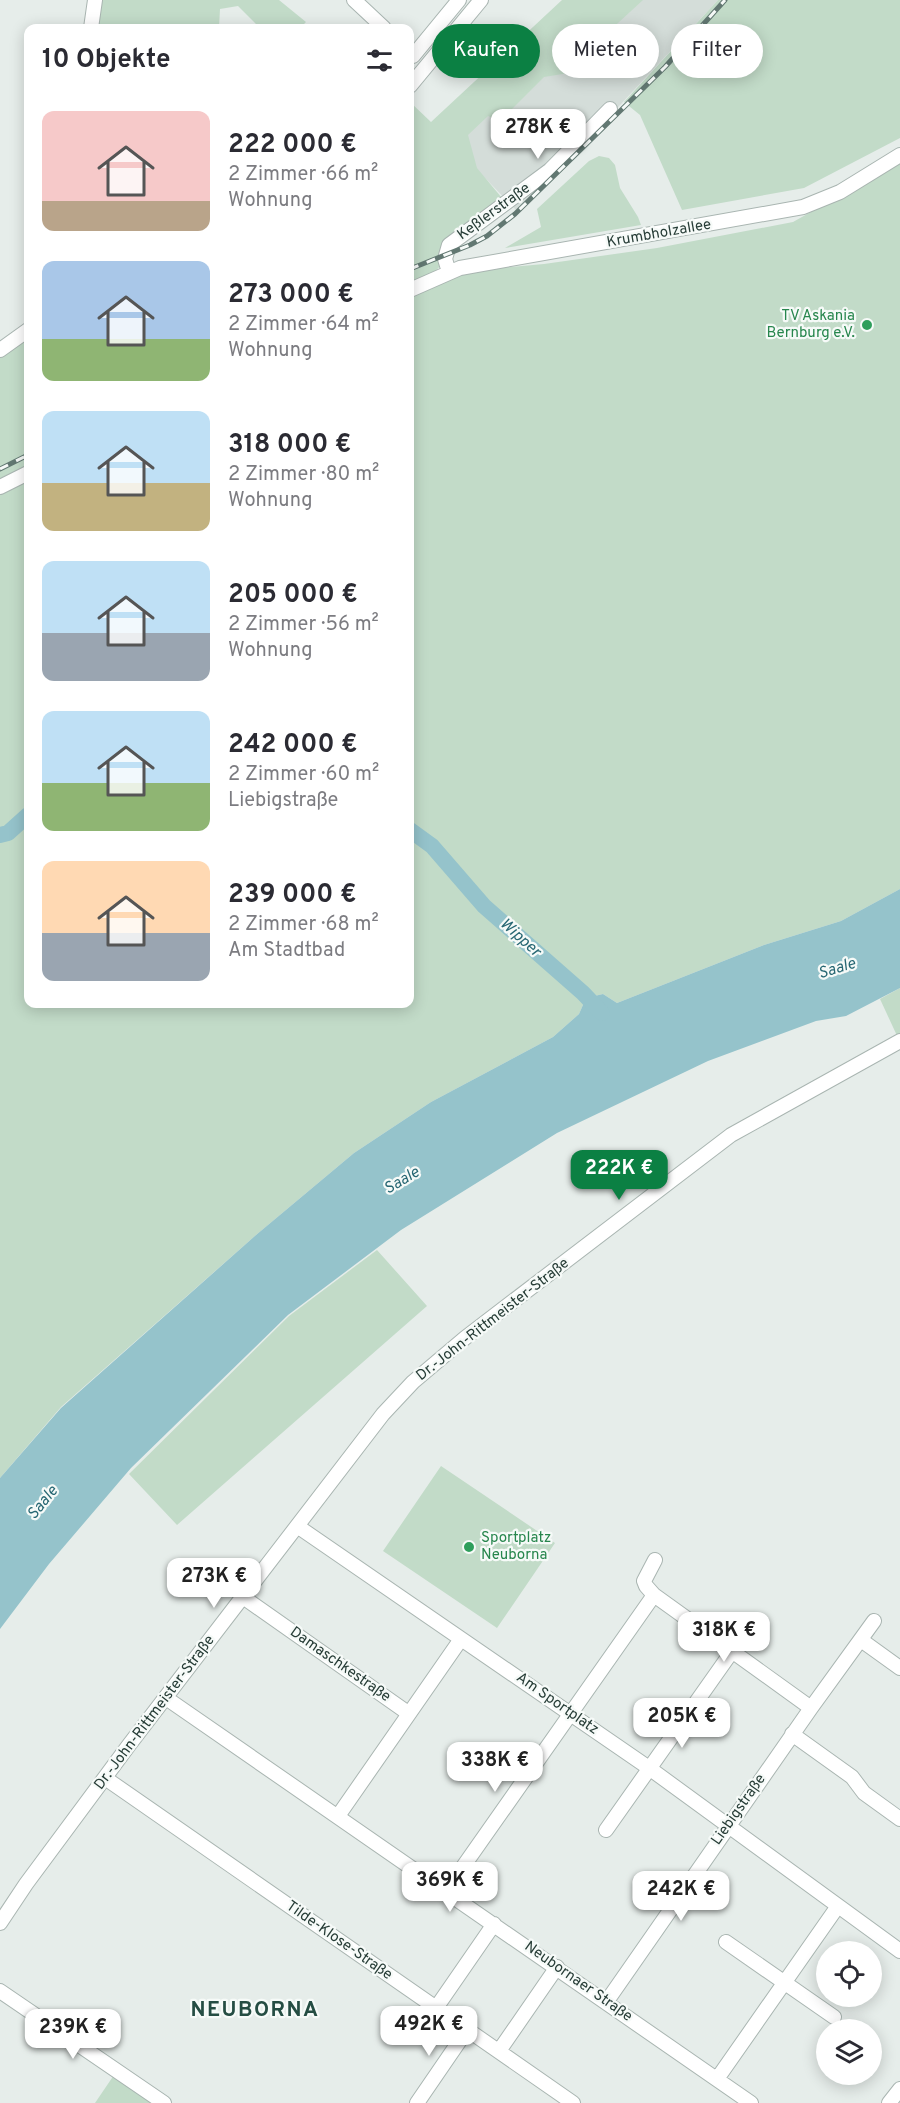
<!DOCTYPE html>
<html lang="de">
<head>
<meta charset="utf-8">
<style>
	body { margin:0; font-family:Overpass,sans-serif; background:#f7f7f7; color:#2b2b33; height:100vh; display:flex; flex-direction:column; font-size:22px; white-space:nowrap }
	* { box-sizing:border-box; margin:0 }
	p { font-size:20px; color:#7c7c81 }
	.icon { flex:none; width:33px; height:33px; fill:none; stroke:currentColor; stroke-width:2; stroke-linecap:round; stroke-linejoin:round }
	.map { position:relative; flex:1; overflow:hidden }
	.side { position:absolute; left:24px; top:24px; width:390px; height:984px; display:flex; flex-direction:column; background:#fff; border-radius:12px; box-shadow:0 3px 15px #0003 }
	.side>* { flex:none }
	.guide { position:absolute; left:432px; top:24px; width:378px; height:54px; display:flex; gap:12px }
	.buttons { position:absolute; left:816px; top:1941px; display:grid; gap:12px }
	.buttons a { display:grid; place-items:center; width:66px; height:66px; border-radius:50%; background:#fff; box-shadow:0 3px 15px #0003; font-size:30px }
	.price { position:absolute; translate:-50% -51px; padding:0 14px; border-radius:12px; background:#fff; color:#222; font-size:20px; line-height:39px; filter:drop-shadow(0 2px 3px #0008) }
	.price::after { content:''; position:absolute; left:50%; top:36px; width:18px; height:14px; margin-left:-9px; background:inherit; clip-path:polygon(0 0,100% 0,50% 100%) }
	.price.current { background:#0b8043; color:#fff }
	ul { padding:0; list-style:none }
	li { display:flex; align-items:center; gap:18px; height:150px; padding:0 18px }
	li span { display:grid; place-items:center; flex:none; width:168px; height:120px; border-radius:12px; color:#555 }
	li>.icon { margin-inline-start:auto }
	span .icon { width:72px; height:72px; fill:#fffc; stroke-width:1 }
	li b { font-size:26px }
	h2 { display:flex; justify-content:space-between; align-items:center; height:72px; padding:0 18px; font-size:26px }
	.chip { padding:0 21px; border-radius:27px; background:#fff; box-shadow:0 3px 15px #0003; font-size:21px; line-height:54px }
	.chip.current { background:#0b8043; color:#fff }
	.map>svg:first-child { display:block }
</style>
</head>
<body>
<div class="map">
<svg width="900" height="2103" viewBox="0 0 900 2103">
	<rect width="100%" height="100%" fill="#e6edea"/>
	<path fill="#d4ddd9" d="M613,0H718L565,164L517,211L454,146Z"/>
	<path fill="#c2dbc8" d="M101,0H279L306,22L300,28H260L238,6L220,9L219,28H110L98,27Z
		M562,0H643L606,34L603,41L605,62L600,68L544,77L500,121L488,116L468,135L477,168L502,198L450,238L442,264L430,277L410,286V102L431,122Z
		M718,0H900V138L804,188L682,210L640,115L624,102Z
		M599,156L609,158L615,165L620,188L638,217L641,225L505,248L541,227L537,209L589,161Z
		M900,162V889L841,921L764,945L617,1003L603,994L586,998L579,1014L553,1037L431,1102L354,1153L256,1235L61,1407L0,1478V492L28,479V1004H410V298L465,271L544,264L657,248L793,222Z
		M28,337V468L0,481V356Z
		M900,988V1040H899L880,999Z
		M377,1250L427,1306L177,1525L129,1474L289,1316Z
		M441,1466L555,1543L497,1628L383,1551Z
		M114,2075L153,2103H95Z"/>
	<path fill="#95c3cb" d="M900,889V988L846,1016L816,1021L708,1061L557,1133L401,1230L288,1315L131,1468L49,1564L0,1629V1478L61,1408L256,1235L354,1153L431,1102L553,1037L579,1014L586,998L603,994L617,1003L764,945L841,921Z"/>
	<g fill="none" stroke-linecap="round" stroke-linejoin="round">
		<path stroke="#95c3cb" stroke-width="16" d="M410,830L432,846L484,906L583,993L602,1013
			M0,835L8,833L28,815"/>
		<g stroke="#a9b5b1" stroke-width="16">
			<path id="minor" d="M354,0L384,28
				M91,28L95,0
				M413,56L459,0
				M410,86L481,0
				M449,272L445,259L449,245L550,170L610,109
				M410,290L460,268L803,207L840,192L900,155
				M0,350L28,330
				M0,487L28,473
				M297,1526L649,1768L900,1951
				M654,1595L811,1708
				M243,1597L408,1713
				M861,1640L900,1668
				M166,1698L751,2103
				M792,1734L852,1777L864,1793L900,1819
				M105,1778L573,2103
				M338,1816L461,1639
				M606,1830L733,1650
				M446,1891L654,1595L646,1586L644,1581L655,1560
				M0,1923L26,1884L129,1745L383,1414L413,1382L465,1338L731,1135L900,1041
				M726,1942L834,2017
				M0,1991L164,2103
				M607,2001L811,1708L874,1621
				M436,2008L494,1924
				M499,2051L557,1967
				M717,2079L838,1906
				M417,2103L467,2030
				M889,2103L900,2089"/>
		</g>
		<use href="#minor" stroke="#fff" stroke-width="14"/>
		<g stroke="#627872" stroke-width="5">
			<path id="rail" d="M410,269L470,245L487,236L515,214L665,67L725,0
				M0,469L28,455"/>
		</g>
		<use href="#rail" stroke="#f6faf8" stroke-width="3" stroke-dasharray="9" stroke-linecap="butt"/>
	</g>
	<g fill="#2e9e5b" stroke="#f6faf8" stroke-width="2">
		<circle cx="867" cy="325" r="6"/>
		<circle cx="469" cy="1547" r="6"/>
	</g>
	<g text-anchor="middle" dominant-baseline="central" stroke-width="4.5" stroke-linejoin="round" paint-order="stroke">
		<g font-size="15" fill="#273d37" stroke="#f6faf8">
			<text transform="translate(494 212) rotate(-36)">Keßlerstraße</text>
			<text transform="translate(659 234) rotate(-10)">Krumbholzallee</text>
			<text transform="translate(493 1320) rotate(-38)">Dr.-John-Rittmeister-Straße</text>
			<text transform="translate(340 1665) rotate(35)">Damaschkestraße</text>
			<text transform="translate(557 1704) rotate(35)">Am Sportplatz</text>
			<text transform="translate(155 1713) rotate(-53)">Dr.-John-Rittmeister-Straße</text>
			<text transform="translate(739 1810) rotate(-55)">Liebigstraße</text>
			<text transform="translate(339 1941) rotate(35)">Tilde-Klose-Straße</text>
			<text transform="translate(578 1982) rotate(35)">Neubornaer Straße</text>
		</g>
		<g font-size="15" fill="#27864d" stroke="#f6faf8" text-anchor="end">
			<text x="855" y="316">TV Askania<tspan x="855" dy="17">Bernburg e.V.</tspan></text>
			<text x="481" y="1538" text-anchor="start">Sportplatz<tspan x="481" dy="17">Neuborna</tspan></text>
		</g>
		<g font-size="16" font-style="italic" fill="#276773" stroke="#f6faf8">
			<text transform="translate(520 938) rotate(42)">Wipper</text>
			<text transform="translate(837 969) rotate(-17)">Saale</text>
			<text transform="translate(402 1181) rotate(-31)">Saale</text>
			<text transform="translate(43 1503) rotate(-51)">Saale</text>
		</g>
		<g font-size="21" font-weight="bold" letter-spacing="1.5" fill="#254d43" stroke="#f6faf8">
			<text x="255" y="2010">NEUBORNA</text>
		</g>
	</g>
</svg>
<div class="buttons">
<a><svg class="icon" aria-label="locate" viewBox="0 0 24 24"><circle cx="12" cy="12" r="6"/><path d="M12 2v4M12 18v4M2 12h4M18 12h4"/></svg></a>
<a><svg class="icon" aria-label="layers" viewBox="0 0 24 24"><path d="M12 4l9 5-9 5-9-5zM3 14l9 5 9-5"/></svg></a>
</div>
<b class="price" style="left:538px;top:160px">278K €</b>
<b class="price current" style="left:619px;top:1201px">222K €</b>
<b class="price" style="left:214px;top:1609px">273K €</b>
<b class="price" style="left:724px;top:1663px">318K €</b>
<b class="price" style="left:682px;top:1749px">205K €</b>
<b class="price" style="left:495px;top:1793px">338K €</b>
<b class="price" style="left:450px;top:1913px">369K €</b>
<b class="price" style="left:681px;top:1922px">242K €</b>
<b class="price" style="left:429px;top:2057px">492K €</b>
<b class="price" style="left:73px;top:2060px">239K €</b>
<div class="guide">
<a class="chip current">Kaufen</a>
<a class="chip">Mieten</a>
<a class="chip">Filter</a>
</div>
<section class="side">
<h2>10 Objekte<svg class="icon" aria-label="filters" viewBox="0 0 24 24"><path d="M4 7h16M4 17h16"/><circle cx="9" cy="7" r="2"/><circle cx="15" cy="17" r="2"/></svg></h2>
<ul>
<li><span style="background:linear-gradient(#f6c9c9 75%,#b9a48a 0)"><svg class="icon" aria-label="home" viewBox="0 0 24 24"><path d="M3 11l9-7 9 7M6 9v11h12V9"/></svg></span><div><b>222 000 €</b><p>2 Zimmer · 66 m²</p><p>Wohnung</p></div></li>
<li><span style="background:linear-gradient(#a9c7e8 65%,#8fb573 0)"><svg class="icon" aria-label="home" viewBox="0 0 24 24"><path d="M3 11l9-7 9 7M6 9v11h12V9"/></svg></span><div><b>273 000 €</b><p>2 Zimmer · 64 m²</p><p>Wohnung</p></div></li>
<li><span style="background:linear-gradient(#bfe0f5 60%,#c2b280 0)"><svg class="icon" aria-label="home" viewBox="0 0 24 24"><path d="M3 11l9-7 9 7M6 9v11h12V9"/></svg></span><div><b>318 000 €</b><p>2 Zimmer · 80 m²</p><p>Wohnung</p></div></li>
<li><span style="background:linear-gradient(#bfe0f5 60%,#9aa5b1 0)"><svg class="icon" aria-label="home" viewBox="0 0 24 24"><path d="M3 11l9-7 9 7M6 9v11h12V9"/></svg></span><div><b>205 000 €</b><p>2 Zimmer · 56 m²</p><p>Wohnung</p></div></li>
<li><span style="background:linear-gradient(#bfe0f5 60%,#8fb573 0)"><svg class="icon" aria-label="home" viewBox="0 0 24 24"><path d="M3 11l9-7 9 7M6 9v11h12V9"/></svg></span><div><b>242 000 €</b><p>2 Zimmer · 60 m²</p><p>Liebigstraße</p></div></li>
<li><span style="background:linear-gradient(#ffd9b3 60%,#9aa5b1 0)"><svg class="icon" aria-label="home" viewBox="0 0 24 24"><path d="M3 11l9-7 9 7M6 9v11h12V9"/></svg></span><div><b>239 000 €</b><p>2 Zimmer · 68 m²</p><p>Am Stadtbad</p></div></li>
</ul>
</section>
</div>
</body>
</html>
